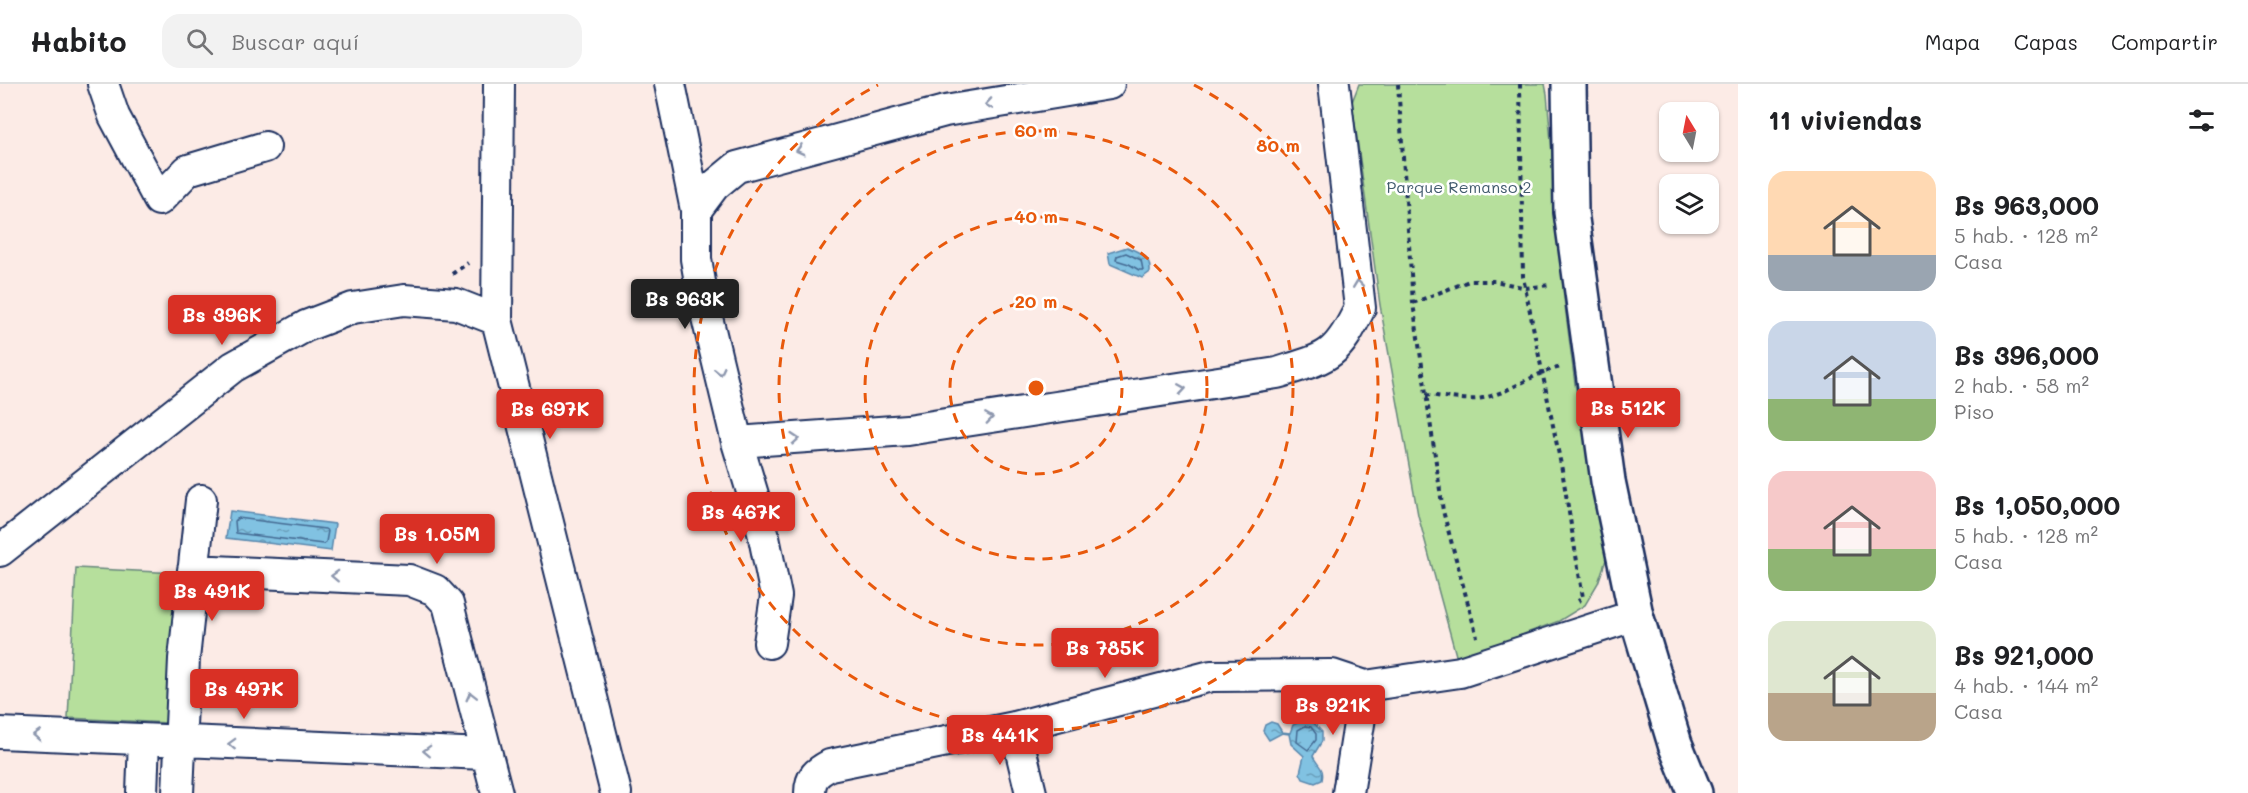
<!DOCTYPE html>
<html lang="es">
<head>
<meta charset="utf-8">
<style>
	body { margin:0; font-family:Mali,sans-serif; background:#f2f2f2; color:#202124; height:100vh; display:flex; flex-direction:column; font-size:22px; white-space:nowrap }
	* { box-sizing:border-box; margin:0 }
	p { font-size:20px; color:#757577 }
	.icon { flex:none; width:33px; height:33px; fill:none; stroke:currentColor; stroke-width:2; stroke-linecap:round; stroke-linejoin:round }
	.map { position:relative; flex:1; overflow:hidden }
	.drawer { display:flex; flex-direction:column; background:#fff; width:510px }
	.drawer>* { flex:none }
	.needle { width:39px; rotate:350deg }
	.buttons { position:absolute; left:1659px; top:18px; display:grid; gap:12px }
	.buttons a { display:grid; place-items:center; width:60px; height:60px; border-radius:12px; background:#fff; box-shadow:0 2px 4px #0004; font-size:30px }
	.price { position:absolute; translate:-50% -51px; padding:0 14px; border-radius:6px; background:#d93025; color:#fff; font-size:20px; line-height:39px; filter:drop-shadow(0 2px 3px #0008) }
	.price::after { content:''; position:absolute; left:50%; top:36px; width:18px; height:14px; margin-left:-9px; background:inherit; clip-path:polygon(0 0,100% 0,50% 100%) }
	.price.active { background:#222; color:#fff }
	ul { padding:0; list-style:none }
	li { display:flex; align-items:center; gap:18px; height:150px; padding:0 30px }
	li span { display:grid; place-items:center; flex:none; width:168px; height:120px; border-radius:18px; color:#555 }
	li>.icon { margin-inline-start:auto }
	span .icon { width:72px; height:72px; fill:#fffc; stroke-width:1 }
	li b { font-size:26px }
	h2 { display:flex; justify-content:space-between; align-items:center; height:72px; padding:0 30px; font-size:26px }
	header { display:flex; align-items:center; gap:36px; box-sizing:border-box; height:84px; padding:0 30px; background:#fff; border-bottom:2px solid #e0e0e0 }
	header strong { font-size:28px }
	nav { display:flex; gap:33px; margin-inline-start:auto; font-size:21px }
	.search { width:420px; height:54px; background:#f2f2f2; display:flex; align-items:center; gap:15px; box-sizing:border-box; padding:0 21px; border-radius:18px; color:#757577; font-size:22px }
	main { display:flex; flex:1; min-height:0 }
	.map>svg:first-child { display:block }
</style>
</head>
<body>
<header>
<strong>Habito</strong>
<div class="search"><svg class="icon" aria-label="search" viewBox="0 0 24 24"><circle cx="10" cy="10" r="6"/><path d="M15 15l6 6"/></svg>Buscar aquí</div>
<nav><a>Mapa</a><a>Capas</a><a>Compartir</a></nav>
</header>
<main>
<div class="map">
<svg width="1738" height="709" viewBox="0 0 1738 709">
	<defs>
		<pattern id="water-ripples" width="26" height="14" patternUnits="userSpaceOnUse" patternTransform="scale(1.5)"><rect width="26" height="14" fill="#81c2e2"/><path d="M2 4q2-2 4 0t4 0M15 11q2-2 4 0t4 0" fill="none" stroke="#699eba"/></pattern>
	</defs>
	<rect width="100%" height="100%" fill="#fcebe6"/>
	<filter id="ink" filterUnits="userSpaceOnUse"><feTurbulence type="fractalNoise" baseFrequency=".0167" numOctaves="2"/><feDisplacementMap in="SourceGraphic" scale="12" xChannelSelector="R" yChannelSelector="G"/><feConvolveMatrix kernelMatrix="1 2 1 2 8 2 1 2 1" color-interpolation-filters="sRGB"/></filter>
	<g filter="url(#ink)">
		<path fill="#b6df9c" stroke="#68877d" stroke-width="1.5" d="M1359,0H1545L1547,10L1564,214L1575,300L1608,470L1598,499L1585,521L1559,537L1457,575L1418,431L1380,221L1352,18Z
			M76,484L177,489L169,639L68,634Z"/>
		<path fill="url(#water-ripples)" stroke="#5887ad" stroke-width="1.5" d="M1127,163C1141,169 1151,172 1150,188L1142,194L1110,180L1108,169Z
			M230,427L335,440L331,467L226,454Z
			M1303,636H1311L1322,648V657L1313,672C1317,682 1325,683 1322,696L1315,699L1303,695L1300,689L1304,672L1291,660L1289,650L1282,649L1269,656L1263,647L1265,641L1271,638L1277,640L1282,648L1290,649L1293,641Z"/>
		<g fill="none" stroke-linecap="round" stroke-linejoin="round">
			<path stroke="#446a93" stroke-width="1.5" d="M1126,169L1141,176L1143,186H1139L1129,180L1116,176L1117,172Z
				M238,434L325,445L328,447L326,458L323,460L236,449L235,437Z
				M1305,642L1311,643L1316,650V656L1308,666L1297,658L1298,646Z"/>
			<g stroke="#1b2f5e" stroke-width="34">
				<path id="minor" d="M103,0L114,32L159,116L188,86L265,63
					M499,0L497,236L616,709
					M670,0L696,126V175L704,221L737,358L760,434L776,512L769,559
					M696,126L714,102L737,83L945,27L1109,0
					M737,358L907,346L1277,289C1328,273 1336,274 1360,224L1334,0
					M0,467L233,283L306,242L353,224L404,216L456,220L497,236
					M193,486L409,496L435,506L448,520L497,709
					M1015,643L1031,709
					M0,649L485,670
					M142,709L144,656
					M178,709L184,575L201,416
					M810,709C810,693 817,688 830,681L1015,643L1211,592L1332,591L1365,602L1460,588L1636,531
					M1348,709L1365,602"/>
			</g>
			<g stroke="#1b2f5e" stroke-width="38">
				<path id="tertiary" d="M1569,0L1571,128L1608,397L1636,531L1675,660L1695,709"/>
			</g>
			<path stroke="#1b2f5e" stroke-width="4" stroke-dasharray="4.5 4.5" stroke-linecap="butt" d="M1398,0L1413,219L1443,427L1477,553
				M1520,0L1523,193L1562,386L1583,514L1578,517
				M452,190L468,179
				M1413,219L1469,197H1495L1526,204L1550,201
				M1426,311C1443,312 1466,318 1483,314C1512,308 1534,288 1562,283"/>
			<use href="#minor" stroke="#fff" stroke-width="30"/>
			<use href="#tertiary" stroke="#fff" stroke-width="33"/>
		</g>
		<defs><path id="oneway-chevron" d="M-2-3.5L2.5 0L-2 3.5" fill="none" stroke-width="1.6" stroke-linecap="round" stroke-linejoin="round" transform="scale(1.5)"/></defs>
		<g stroke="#8d97ae">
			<use href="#oneway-chevron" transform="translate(989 20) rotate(171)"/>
			<use href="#oneway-chevron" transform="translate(800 66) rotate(165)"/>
			<use href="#oneway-chevron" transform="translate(1358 200) rotate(-97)"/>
			<use href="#oneway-chevron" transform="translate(720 287) rotate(77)"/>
			<use href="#oneway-chevron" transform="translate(1182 305) rotate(-9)"/>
			<use href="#oneway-chevron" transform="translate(989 334) rotate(-8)"/>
			<use href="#oneway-chevron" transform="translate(795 355) rotate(-5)"/>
			<use href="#oneway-chevron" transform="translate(335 492) rotate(-178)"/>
			<use href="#oneway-chevron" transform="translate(471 612) rotate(-104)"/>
			<use href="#oneway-chevron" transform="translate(37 651) rotate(-177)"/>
			<use href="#oneway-chevron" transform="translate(232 660) rotate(-178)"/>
			<use href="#oneway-chevron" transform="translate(427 667) rotate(-178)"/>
		</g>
	</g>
	<g fill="none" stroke="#e8590c" stroke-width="3" stroke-dasharray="10 8">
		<circle cx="1036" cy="304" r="86"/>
		<circle cx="1036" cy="304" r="171"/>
		<circle cx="1036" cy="304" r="257"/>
		<path d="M1194 1A342 342 0 1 1 878 1"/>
	</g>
	<g text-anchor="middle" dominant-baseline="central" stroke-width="5" stroke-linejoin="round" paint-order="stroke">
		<g font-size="16" fill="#425b6e" stroke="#fff">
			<text x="1459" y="102">Parque Remanso 2</text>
		</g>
	</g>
	<circle cx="1036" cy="304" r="9" fill="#e8590c" stroke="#fff" stroke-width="3"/>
	<g font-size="18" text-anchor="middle" font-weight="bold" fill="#e8590c" stroke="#fff" stroke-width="5" stroke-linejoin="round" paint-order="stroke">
		<text x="1036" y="53">60 m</text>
		<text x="1278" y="68">80 m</text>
		<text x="1036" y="139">40 m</text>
		<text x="1036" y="224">20 m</text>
	</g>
</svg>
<div class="buttons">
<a><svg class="needle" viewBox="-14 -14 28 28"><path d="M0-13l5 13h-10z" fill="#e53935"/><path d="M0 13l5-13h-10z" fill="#757577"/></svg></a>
<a><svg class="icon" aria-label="layers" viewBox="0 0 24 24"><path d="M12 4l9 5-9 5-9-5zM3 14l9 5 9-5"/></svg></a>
</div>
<b class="price active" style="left:685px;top:246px">Bs 963K</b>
<b class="price" style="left:222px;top:262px">Bs 396K</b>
<b class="price" style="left:1628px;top:355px">Bs 512K</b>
<b class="price" style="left:550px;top:356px">Bs 697K</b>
<b class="price" style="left:741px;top:459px">Bs 467K</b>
<b class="price" style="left:437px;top:481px">Bs 1.05M</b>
<b class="price" style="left:212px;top:538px">Bs 491K</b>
<b class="price" style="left:1105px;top:595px">Bs 785K</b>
<b class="price" style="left:244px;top:636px">Bs 497K</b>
<b class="price" style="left:1333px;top:652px">Bs 921K</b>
<b class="price" style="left:1000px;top:682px">Bs 441K</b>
</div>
<section class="drawer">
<h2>11 viviendas<svg class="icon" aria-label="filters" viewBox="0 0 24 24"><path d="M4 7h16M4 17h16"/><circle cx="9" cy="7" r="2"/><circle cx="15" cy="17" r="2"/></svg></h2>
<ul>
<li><span style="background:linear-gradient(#ffd9b3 70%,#9aa5b1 0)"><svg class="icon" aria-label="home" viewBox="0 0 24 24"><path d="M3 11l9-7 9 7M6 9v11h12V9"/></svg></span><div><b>Bs 963,000</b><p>5 hab. · 128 m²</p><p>Casa</p></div></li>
<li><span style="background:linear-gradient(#c9d6e8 65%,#8fb573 0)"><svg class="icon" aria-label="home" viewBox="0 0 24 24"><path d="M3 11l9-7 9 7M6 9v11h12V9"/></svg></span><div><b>Bs 396,000</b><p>2 hab. · 58 m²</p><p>Piso</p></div></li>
<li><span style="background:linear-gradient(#f6c9c9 65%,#8fb573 0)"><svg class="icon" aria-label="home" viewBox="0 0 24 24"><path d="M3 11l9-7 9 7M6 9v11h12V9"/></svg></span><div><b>Bs 1,050,000</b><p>5 hab. · 128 m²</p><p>Casa</p></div></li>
<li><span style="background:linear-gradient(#dfe7d0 60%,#b9a48a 0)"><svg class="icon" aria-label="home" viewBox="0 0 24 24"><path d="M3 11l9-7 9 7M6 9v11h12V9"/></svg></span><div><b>Bs 921,000</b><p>4 hab. · 144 m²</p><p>Casa</p></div></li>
</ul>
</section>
</main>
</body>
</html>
